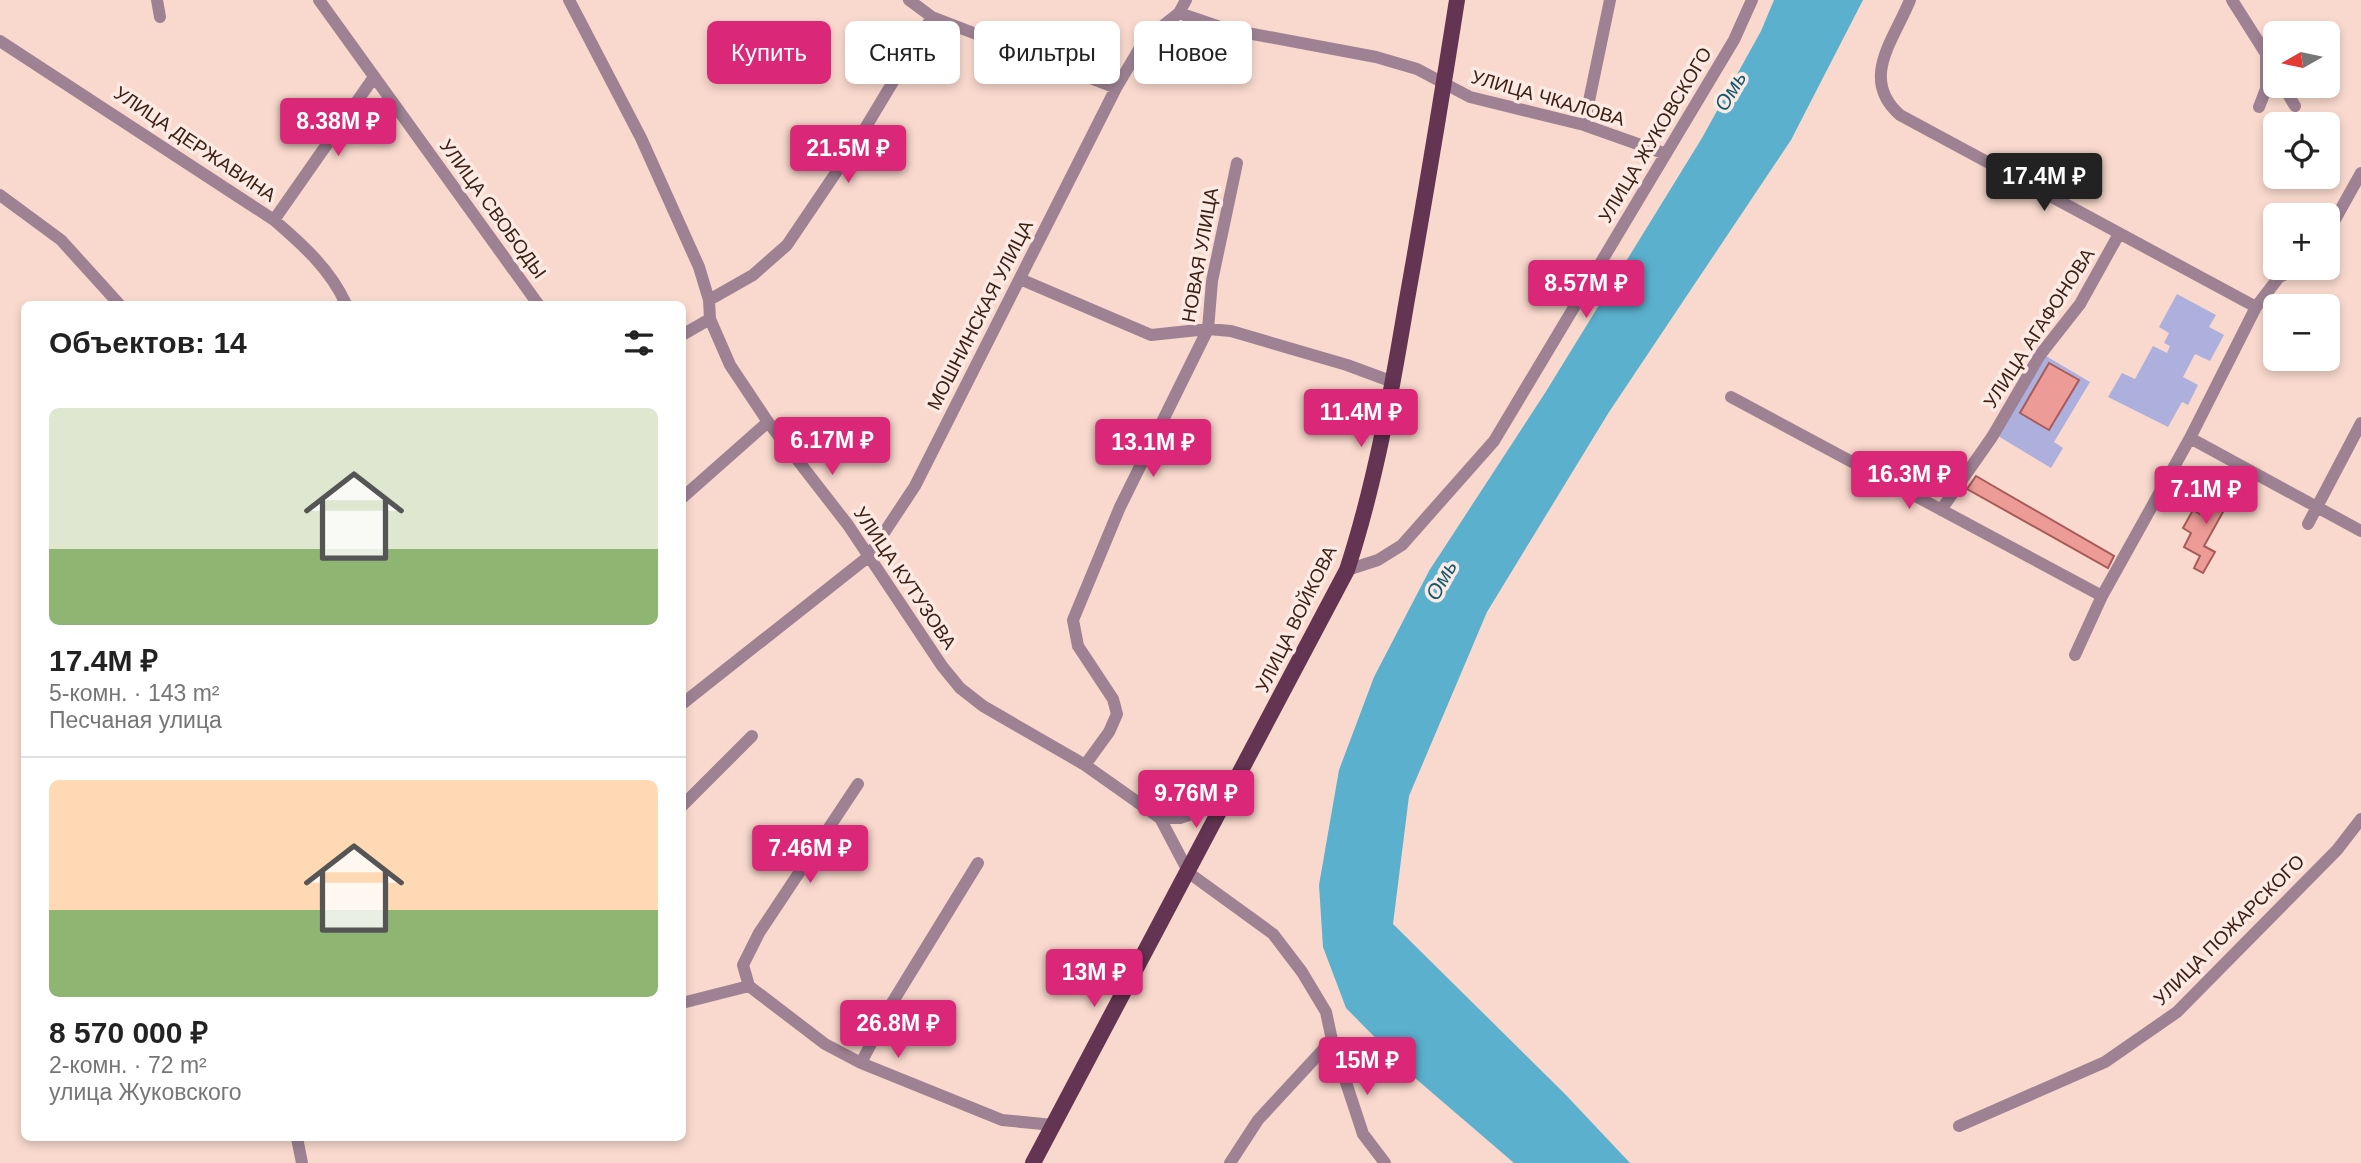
<!DOCTYPE html>
<html lang="ru">
<head>
<meta charset="utf-8">
<style>
	body { margin:0; font-family:Arial,sans-serif; background:#f6f6f6; color:#222; height:100vh; display:flex; flex-direction:column; font-size:26px; white-space:nowrap }
	* { box-sizing:border-box; margin:0 }
	p { font-size:23px; color:#767676 }
	.icon { flex:none; width:38px; height:38px; fill:none; stroke:currentColor; stroke-width:2; stroke-linecap:round; stroke-linejoin:round }
	.map { position:relative; flex:1; overflow:hidden }
	.panel { position:absolute; left:21px; top:301px; width:665px; height:840px; display:flex; flex-direction:column; background:#fff; border-radius:10px; box-shadow:0 4px 10px #0003 }
	.panel>* { flex:none }
	.banner { position:absolute; left:707px; top:21px; width:665px; height:63px; display:flex; gap:14px }
	.needle { width:46px; rotate:261deg }
	.buttons { position:absolute; left:2263px; top:21px; display:grid; gap:14px }
	.buttons a { display:grid; place-items:center; width:77px; height:77px; border-radius:10px; background:#fff; box-shadow:0 4px 10px #0003; font-size:35px }
	.price { position:absolute; translate:-50% -60px; padding:0 16px; border-radius:7px; background:#db2777; color:#fff; font-size:23px; line-height:46px; filter:drop-shadow(0 2px 4px #0008) }
	.price::after { content:''; position:absolute; left:50%; top:42px; width:21px; height:16px; margin-left:-10px; background:inherit; clip-path:polygon(0 0,100% 0,50% 100%) }
	.price.selected { background:#222; color:#fff }
	ul { padding:0; list-style:none }
	li { display:grid; align-content:center; gap:14px; height:371px; padding:0 28px }
	li+li { border-top:2px solid #e0e0e0 }
	li span { display:grid; place-items:center; height:217px; border-radius:10px; color:#555 }
	li>.icon { margin-inline-start:auto }
	span .icon { width:126px; height:126px; fill:#fffc; stroke-width:1 }
	li b { font-size:30px }
	h2 { display:flex; justify-content:space-between; align-items:center; height:84px; padding:0 28px; font-size:30px }
	.tag { padding:0 24px; border-radius:10px; background:#fff; box-shadow:0 4px 10px #0003; font-size:24px; line-height:63px }
	.tag.selected { background:#db2777; color:#fff }
	.map>svg:first-child { display:block }
</style>
</head>
<body>
<div class="map">
<svg width="2361" height="1163" viewBox="0 0 2361 1163">
	<rect width="100%" height="100%" fill="#f9d9cd"/>
	<path fill="#adb0dc" d="M2177,294L2216,315L2209,327L2224,335L2210,361L2195,354L2183,377L2198,385L2188,405L2182,402L2168,427L2108,397L2122,373L2135,379L2153,346L2167,353L2170,346L2164,343L2169,333L2159,327Z
		M2046,356L2090,382L2054,442L2063,448L2051,468L1998,436Z"/>
	<path fill="#5bb0cd" d="M1774,0H1863L1791,140L1609,412L1487,612L1409,796L1393,924L1564,1093L1630,1163H1514L1415,1078L1346,1008L1323,947L1319,885L1339,770L1374,677L1429,571L1545,393L1702,138L1761,31Z"/>
	<path fill="#ed9b97" stroke="#a75b59" stroke-width="2" d="M2049,363L2079,380L2049,430L2020,413Z
		M1976,476L2114,556L2108,568L1967,489Z
		M2216,484L2233,494L2204,546L2215,552L2203,573L2194,568L2200,556L2184,547L2191,533L2183,528L2193,510L2200,514Z"/>
	<g fill="none" stroke-linecap="round" stroke-linejoin="round">
		<path stroke="#9e8293" stroke-width="12" d="M157,0L160,17
			M319,0L538,304
			M569,0L641,138L699,267L709,300L710,319L730,365L768,422L848,525L942,666L960,688L983,706L1085,765L1160,818L1189,873L1273,934L1302,972L1326,1012L1332,1040L1258,1120L1230,1163
			M909,0L932,17L1116,88
			M1910,0C1894,40 1859,79 1900,115L2256,307
			M2232,0L2275,68
			M1179,13L1226,29L1376,57L1417,69L1470,97L1584,125L1666,154
			M0,41L274,220C303,245 330,269 346,304
			M2283,86L2295,106
			M2259,107L2266,89V56
			M1584,125L1610,0
			M0,195L61,240L119,304
			M274,220L374,77
			M2328,232L2361,173
			M1020,279L1151,335L1208,329L1231,331L1347,365L1393,382
			M709,300L753,275L787,245L858,140L932,17
			M682,335L710,319
			M1731,397L2102,596
			M2190,438L2361,531
			M682,498L768,422
			M1941,510L1992,437L2040,355L2080,304L2119,234
			M2308,524L2361,423
			M1347,570L1378,560L1402,545L1494,441L1734,40L1752,0
			M2075,655L2102,596L2190,438L2256,307L2279,277L2300,268
			M682,704L868,557L915,486L1116,88L1144,41L1179,13L1186,0
			M1085,765L1109,732L1117,714L1113,699L1078,646L1073,620L1120,507L1208,329L1212,281L1237,163
			M682,806L752,736
			M1160,818H1180L1226,802
			M749,986L743,965L759,933L858,784
			M682,1003L749,986L825,1044L861,1063L1002,1120L1053,1125
			M1332,1040L1363,1134L1385,1163
			M861,1063L892,1003L978,863
			M1959,1126L2105,1062L2177,1012L2337,850L2361,819
			M297,1138L302,1163"/>
		<path stroke="#643553" stroke-width="16" d="M1033,1163L1347,570C1375,484 1391,395 1406,305C1424,204 1441,102 1457,0"/>
	</g>
	<g text-anchor="middle" dominant-baseline="central" stroke-width="7" stroke-linejoin="round" paint-order="stroke">
		<g font-size="19" fill="#3d2014" stroke="#fbeae4">
			<text transform="translate(1548 98) rotate(16)">УЛИЦА ЧКАЛОВА</text>
			<text transform="translate(1655 135) rotate(-59)">УЛИЦА ЖУКОВСКОГО</text>
			<text transform="translate(195 144) rotate(34)">УЛИЦА ДЕРЖАВИНА</text>
			<text transform="translate(493 209) rotate(54)">УЛИЦА СВОБОДЫ</text>
			<text transform="translate(1200 255) rotate(-80)">НОВАЯ УЛИЦА</text>
			<text transform="translate(980 315) rotate(-63)">МОШНИНСКАЯ УЛИЦА</text>
			<text transform="translate(2039 328) rotate(-57)">УЛИЦА АГАФОНОВА</text>
			<text transform="translate(905 578) rotate(56)">УЛИЦА КУТУЗОВА</text>
			<text transform="translate(1296 619) rotate(-64)">УЛИЦА ВОЙКОВА</text>
			<text transform="translate(2229 930) rotate(-45)">УЛИЦА ПОЖАРСКОГО</text>
		</g>
		<g font-size="21" font-style="italic" fill="#13596e" stroke="#fbeae4">
			<text transform="translate(1730 91) rotate(-60)">Омь</text>
			<text transform="translate(1441 580) rotate(-61)">Омь</text>
		</g>
	</g>
</svg>
<div class="buttons">
<a><svg class="needle" viewBox="-14 -14 28 28"><path d="M0-13l5 13h-10z" fill="#e53935"/><path d="M0 13l5-13h-10z" fill="#767676"/></svg></a>
<a><svg class="icon" aria-label="locate" viewBox="0 0 24 24"><circle cx="12" cy="12" r="6"/><path d="M12 2v4M12 18v4M2 12h4M18 12h4"/></svg></a>
<a>+</a>
<a>−</a>
</div>
<b class="price" style="left:338px;top:158px">8.38M ₽</b>
<b class="price" style="left:848px;top:185px">21.5M ₽</b>
<b class="price selected" style="left:2044px;top:213px">17.4M ₽</b>
<b class="price" style="left:1586px;top:320px">8.57M ₽</b>
<b class="price" style="left:1361px;top:449px">11.4M ₽</b>
<b class="price" style="left:832px;top:477px">6.17M ₽</b>
<b class="price" style="left:1153px;top:479px">13.1M ₽</b>
<b class="price" style="left:1909px;top:511px">16.3M ₽</b>
<b class="price" style="left:2206px;top:526px">7.1M ₽</b>
<b class="price" style="left:1196px;top:830px">9.76M ₽</b>
<b class="price" style="left:810px;top:885px">7.46M ₽</b>
<b class="price" style="left:1094px;top:1009px">13M ₽</b>
<b class="price" style="left:898px;top:1060px">26.8M ₽</b>
<b class="price" style="left:1367px;top:1097px">15M ₽</b>
<div class="banner">
<a class="tag selected">Купить</a>
<a class="tag">Снять</a>
<a class="tag">Фильтры</a>
<a class="tag">Новое</a>
</div>
<section class="panel">
<h2>Объектов: 14<svg class="icon" aria-label="filters" viewBox="0 0 24 24"><path d="M4 7h16M4 17h16"/><circle cx="9" cy="7" r="2"/><circle cx="15" cy="17" r="2"/></svg></h2>
<ul>
<li><span style="background:linear-gradient(#dfe7d0 65%,#8fb573 0)"><svg class="icon" aria-label="home" viewBox="0 0 24 24"><path d="M3 11l9-7 9 7M6 9v11h12V9"/></svg></span><div><b>17.4M ₽</b><p>5-комн. · 143 m²</p><p>Песчаная улица</p></div></li>
<li><span style="background:linear-gradient(#ffd9b3 60%,#8fb573 0)"><svg class="icon" aria-label="home" viewBox="0 0 24 24"><path d="M3 11l9-7 9 7M6 9v11h12V9"/></svg></span><div><b>8 570 000 ₽</b><p>2-комн. · 72 m²</p><p>улица Жуковского</p></div></li>
</ul>
</section>
</div>
</body>
</html>
